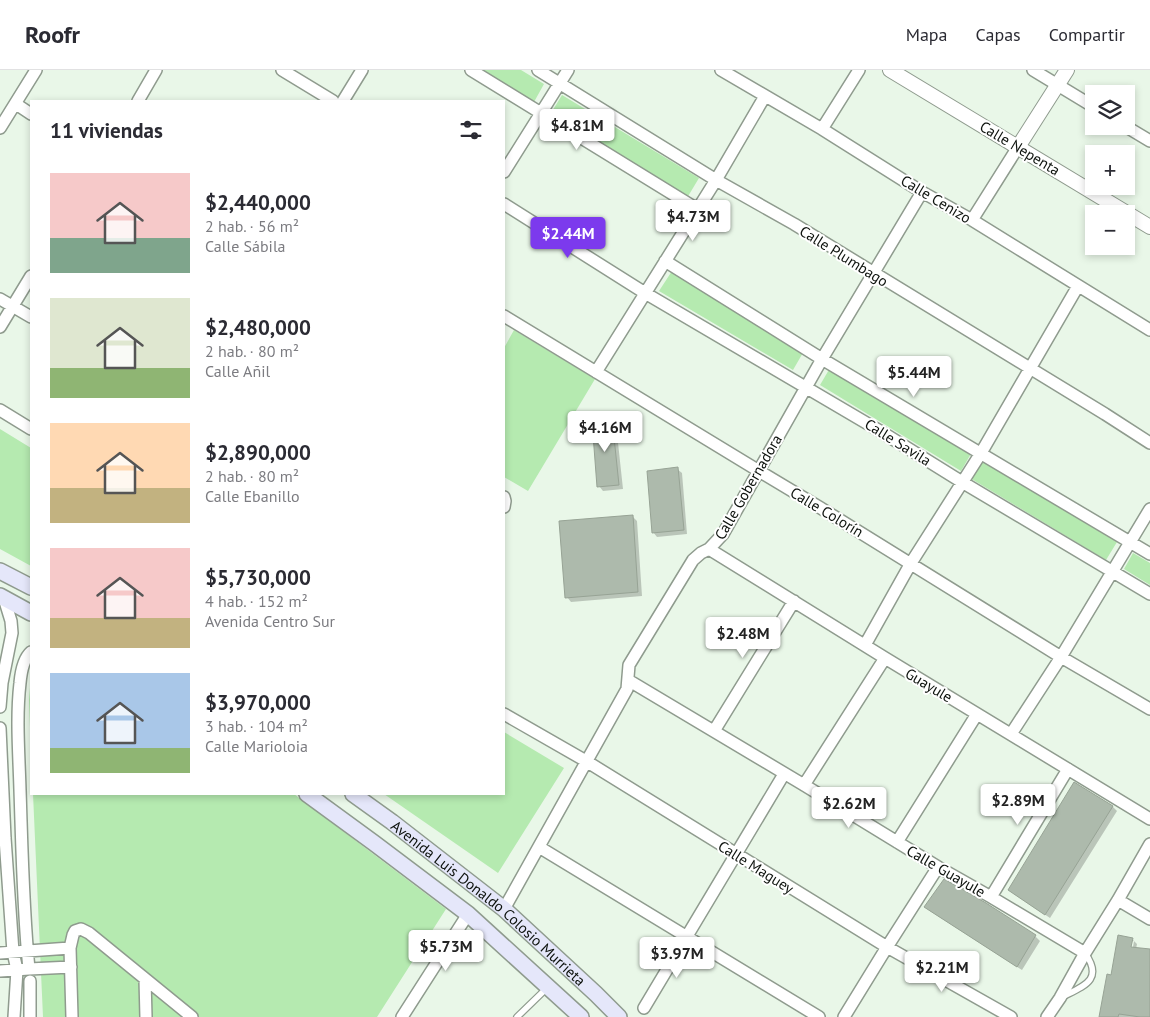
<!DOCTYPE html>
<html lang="es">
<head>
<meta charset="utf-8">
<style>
	body { margin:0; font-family:"PT Sans",sans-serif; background:#f7f7f7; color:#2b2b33; height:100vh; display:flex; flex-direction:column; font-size:19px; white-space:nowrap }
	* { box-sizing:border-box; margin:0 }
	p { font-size:16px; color:#7c7c81 }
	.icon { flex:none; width:28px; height:28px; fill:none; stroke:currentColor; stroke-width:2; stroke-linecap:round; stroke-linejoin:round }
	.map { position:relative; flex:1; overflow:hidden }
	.drawer { position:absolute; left:30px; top:30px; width:475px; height:695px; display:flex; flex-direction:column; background:#fff; border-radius:0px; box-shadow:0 2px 8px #0003 }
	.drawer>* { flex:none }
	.controls { position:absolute; left:1085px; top:15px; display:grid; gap:10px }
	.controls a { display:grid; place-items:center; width:50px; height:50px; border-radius:0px; background:#fff; box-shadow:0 2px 8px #0003; font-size:25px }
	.price { position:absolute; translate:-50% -42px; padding:0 11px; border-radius:5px; background:#fff; color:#222; font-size:16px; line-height:32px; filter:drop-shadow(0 1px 2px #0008) }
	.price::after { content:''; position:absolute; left:50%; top:30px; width:15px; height:11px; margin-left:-8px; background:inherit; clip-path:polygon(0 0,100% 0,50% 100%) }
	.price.selected { background:#7c3aed; color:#fff }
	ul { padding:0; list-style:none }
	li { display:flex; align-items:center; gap:15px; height:125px; padding:0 20px }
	li span { display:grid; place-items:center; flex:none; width:140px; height:100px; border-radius:0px; color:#555 }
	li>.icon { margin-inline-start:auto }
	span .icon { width:60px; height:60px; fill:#fffc; stroke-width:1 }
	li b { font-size:21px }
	h2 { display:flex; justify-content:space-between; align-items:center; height:60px; padding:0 20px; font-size:21px }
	header { display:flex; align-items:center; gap:30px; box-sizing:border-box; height:70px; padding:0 25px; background:#fff; border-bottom:1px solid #e1e1e2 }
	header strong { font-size:24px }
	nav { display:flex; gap:28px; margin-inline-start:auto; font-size:18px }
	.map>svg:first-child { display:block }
</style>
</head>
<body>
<header>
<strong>Roofr</strong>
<nav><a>Mapa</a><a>Capas</a><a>Compartir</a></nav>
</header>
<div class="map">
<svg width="1150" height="947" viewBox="0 0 1150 947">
	<rect width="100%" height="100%" fill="#e9f7e8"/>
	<path fill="#b5eab0" d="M481,0H521L544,14L534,32Z
		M562,25L699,108L687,128L551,43Z
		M672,201L804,281L793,300L659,221Z
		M514,260L595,309L528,421L504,407V278Z
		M830,298L972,382L961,401L820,315Z
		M0,359L31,378V496L0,479Z
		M982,390L1117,472L1106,490L970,408Z
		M1133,483L1150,493V515L1124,499Z
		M31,605V684L29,630Z
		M504,662L564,698L498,803L384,724H504Z
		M33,724H294L446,839L377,947H43Z"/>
	<path fill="#0003" fill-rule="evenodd" d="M611,349L616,354L623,419L603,421L599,416Z
		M677,399L682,403L687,464L657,467L653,462Z
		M632,446L637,451L642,526L571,532L567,527Z
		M1074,713L1113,737L1117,741L1050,848L1014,824L1009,820Z
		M985,834L1035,866L1040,871L1022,900L930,841Z
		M1119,867L1132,869L1137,874L1136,879L1150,881V947H1101L1108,906L1112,907ZM1131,871H1134L1132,883H1129Z"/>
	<path fill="#adbaac" stroke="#97a395" d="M612,348L619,415L597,417L592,351Z
		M678,397L684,460L652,463L647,401Z
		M633,445L638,522L565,528L559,451Z
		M1074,712L1113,736L1045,845L1008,820Z
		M944,809L986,833L1036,865L1017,897L924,837Z
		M1118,865L1133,868L1131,877L1150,879V947H1140L1119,944L1118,947H1099L1107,904L1111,905Z"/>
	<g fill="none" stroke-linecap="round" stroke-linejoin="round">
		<g stroke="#8f9b8e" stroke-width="8">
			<path id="service" d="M1062,927C1084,916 1104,910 1085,883
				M517,947L548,917"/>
		</g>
		<g stroke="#8f9b8e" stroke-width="14">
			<path id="minor" d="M282,0L333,31
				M471,0L697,139
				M538,0L716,110L794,154L1105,344L1150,373
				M721,0L822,59L922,122L972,150L1150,260
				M1033,0L1094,37
				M138,31L156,0
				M343,31L362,0
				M16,34L31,44
				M1125,56L1150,71
				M0,58L36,0
				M822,59L859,0
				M504,102L568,0
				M504,134L645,223L880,361L962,412L1150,524
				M972,150L1018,77
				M665,191L822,289L1150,484
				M0,229L31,247
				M504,246L759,401L819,437L1061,587L1150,639
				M0,257L31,206
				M596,302L716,110L765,26
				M0,340L31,359
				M504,427L505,431L504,437
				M709,479L885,588L1150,749
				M865,575L911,493L981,383L1078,216
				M628,610L804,715L938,797L991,827L1085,883
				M0,637L2,613L12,563L11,551L4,528
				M504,644L586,691L887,877L1011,947
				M0,658L5,768L13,882L17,900L14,947
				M714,661L794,531
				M1011,664L1061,587L1150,439
				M804,715L885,588
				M897,772L977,644
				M539,777L819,947
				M991,827L1068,699
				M1118,830L1150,849
				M504,839L627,619L629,595L693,490L701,483L709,479L723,464L822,289L922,122
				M0,883L70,878
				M29,899C23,839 22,779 20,720C19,684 16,648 20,613C21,602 23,589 31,582
				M0,901L29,899L71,897
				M145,909L146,947
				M30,911V947
				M644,938L784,704
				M72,947L70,878L73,865L75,861L81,859L89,863L192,947
				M402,947L468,844
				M844,947L887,877L938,797
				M1047,947L1060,928L1085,883L1118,830L1150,774"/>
		</g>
		<g stroke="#8f9b8e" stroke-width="16">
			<path id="tertiary" d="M890,0L1150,157
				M1018,77L1067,0"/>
		</g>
		<g stroke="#8f9b8e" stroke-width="18">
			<g id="secondary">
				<path d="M0,501L31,517"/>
				<path d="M0,526L31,543"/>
				<path d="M307,724L374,773L468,844L581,947"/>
				<path id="s1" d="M353,724L392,752L504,839L596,924L619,947"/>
			</g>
		</g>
		<use href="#service" stroke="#fff" stroke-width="5.5"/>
		<use href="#minor" stroke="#fff" stroke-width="11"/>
		<use href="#tertiary" stroke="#fff" stroke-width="14"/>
		<use href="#secondary" stroke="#e5e7fa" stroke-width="15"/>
	</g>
	<g text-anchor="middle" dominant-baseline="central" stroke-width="4" stroke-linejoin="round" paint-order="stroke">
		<g font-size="15" fill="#0d120d" stroke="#fff">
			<text transform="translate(1020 78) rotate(31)">Calle Nepenta</text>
			<text transform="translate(936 129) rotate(31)">Calle Cenizo</text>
			<text transform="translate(844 186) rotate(32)">Calle Plumbago</text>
			<text transform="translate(898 372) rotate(32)">Calle Savila</text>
			<text transform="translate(748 417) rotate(-60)">Calle Gobernadora</text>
			<text transform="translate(827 442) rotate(31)">Calle Colorín</text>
			<text transform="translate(929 615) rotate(31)">Guayule</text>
			<text transform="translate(756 797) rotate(32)">Calle Maguey</text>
			<text transform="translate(946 801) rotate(30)">Calle Guayule</text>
			<text stroke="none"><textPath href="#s1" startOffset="174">Avenida Luis Donaldo Colosio Murrieta</textPath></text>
		</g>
	</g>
</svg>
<div class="controls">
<a><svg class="icon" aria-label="layers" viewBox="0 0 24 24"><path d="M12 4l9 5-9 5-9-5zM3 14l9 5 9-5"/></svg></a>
<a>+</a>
<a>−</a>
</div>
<b class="price" style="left:577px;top:81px">$4.81M</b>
<b class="price" style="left:693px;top:172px">$4.73M</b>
<b class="price selected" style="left:568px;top:189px">$2.44M</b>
<b class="price" style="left:914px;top:328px">$5.44M</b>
<b class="price" style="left:605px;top:383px">$4.16M</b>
<b class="price" style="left:743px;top:589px">$2.48M</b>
<b class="price" style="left:1018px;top:756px">$2.89M</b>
<b class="price" style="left:849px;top:759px">$2.62M</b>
<b class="price" style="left:446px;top:902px">$5.73M</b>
<b class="price" style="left:677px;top:909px">$3.97M</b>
<b class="price" style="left:942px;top:923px">$2.21M</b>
<section class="drawer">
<h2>11 viviendas<svg class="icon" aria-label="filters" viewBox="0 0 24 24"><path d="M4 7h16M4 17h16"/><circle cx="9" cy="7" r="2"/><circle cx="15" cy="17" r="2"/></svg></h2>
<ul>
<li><span style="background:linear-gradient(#f6c9c9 65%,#7fa58c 0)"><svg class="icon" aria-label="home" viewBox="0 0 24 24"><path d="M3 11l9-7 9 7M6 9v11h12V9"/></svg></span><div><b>$2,440,000</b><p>2 hab. · 56 m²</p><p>Calle Sábila</p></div></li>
<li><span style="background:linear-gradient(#dfe7d0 70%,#8fb573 0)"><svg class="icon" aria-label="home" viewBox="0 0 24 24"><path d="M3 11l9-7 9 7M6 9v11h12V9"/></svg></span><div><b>$2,480,000</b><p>2 hab. · 80 m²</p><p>Calle Añil</p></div></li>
<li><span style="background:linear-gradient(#ffd9b3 65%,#c2b280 0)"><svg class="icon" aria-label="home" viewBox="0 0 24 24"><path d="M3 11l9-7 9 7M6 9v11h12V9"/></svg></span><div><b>$2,890,000</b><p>2 hab. · 80 m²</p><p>Calle Ebanillo</p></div></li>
<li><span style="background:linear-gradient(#f6c9c9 70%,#c2b280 0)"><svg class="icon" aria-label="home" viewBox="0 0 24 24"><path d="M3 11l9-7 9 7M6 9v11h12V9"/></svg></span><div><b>$5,730,000</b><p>4 hab. · 152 m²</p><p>Avenida Centro Sur</p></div></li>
<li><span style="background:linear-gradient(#a9c7e8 75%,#8fb573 0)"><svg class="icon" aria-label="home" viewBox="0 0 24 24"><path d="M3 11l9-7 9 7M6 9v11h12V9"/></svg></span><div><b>$3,970,000</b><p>3 hab. · 104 m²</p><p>Calle Marioloia</p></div></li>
</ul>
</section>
</div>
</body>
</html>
